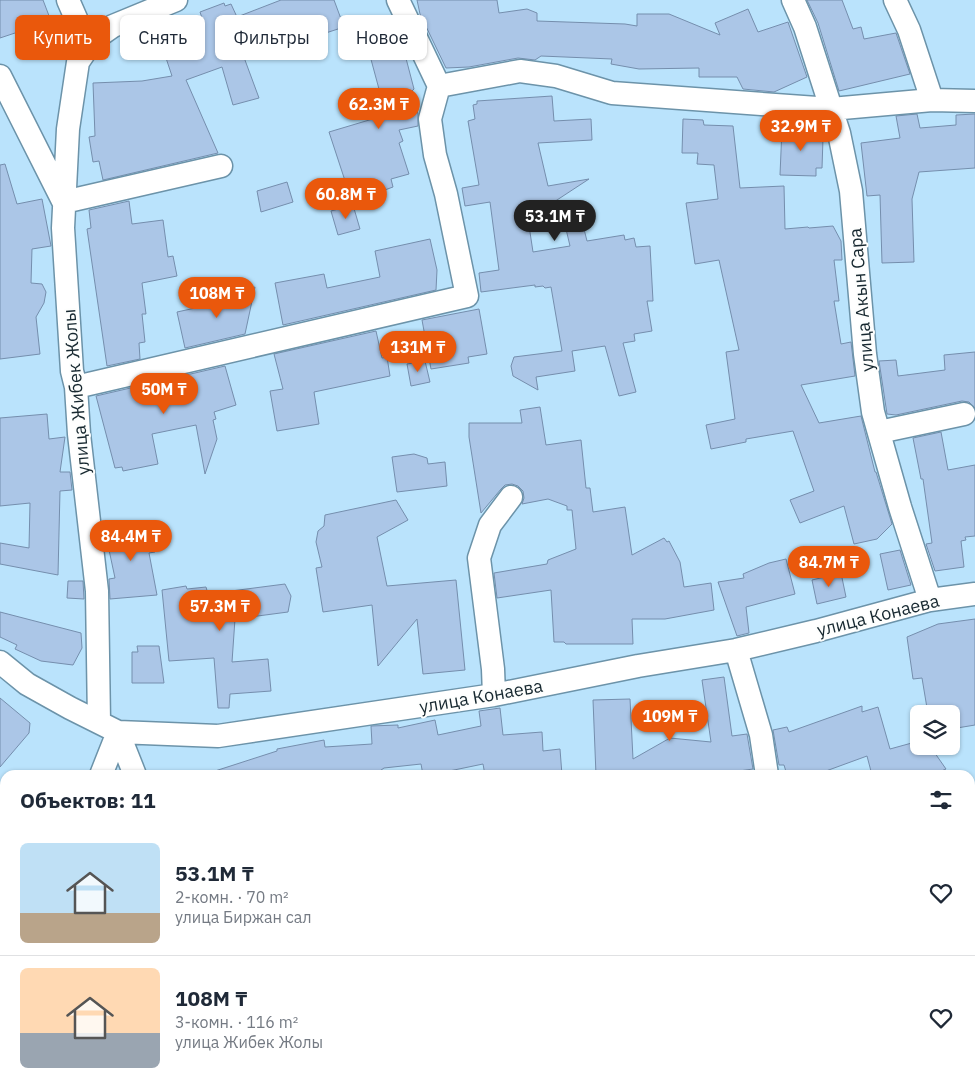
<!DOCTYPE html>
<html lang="ru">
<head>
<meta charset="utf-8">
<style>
	body { margin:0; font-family:"IBM Plex Sans",sans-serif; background:#f6f6f7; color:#1f2937; height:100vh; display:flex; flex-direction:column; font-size:19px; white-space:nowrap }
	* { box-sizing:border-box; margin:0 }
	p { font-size:16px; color:#747a83 }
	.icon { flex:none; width:28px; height:28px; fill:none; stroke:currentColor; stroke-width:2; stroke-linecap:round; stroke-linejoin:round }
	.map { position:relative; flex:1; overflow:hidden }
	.sheet { position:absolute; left:0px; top:770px; width:975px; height:320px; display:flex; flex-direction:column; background:#fff; border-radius:15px 15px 0 0; box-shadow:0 1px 4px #0004 }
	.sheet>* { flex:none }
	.top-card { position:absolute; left:15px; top:15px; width:500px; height:45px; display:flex; gap:10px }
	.buttons { position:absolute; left:910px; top:705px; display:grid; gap:10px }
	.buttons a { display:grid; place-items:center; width:50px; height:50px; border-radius:8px; background:#fff; box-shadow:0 1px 4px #0004; font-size:25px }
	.price { position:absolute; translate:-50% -42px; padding:0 11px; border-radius:18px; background:#ea580c; color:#fff; font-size:16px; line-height:32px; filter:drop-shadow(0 1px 2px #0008) }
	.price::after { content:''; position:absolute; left:50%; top:30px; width:15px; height:11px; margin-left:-8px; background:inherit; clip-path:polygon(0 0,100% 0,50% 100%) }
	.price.active { background:#222; color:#fff }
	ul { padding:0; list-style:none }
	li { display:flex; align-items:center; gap:15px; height:125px; padding:0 20px }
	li+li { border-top:1px solid #e0e1e3 }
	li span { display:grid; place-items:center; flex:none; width:140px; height:100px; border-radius:8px; color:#555 }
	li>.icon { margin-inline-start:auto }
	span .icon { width:60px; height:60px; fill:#fffc; stroke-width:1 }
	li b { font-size:21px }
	h2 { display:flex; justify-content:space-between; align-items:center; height:60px; padding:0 20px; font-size:21px }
	.tag { padding:0 18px; border-radius:8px; background:#fff; box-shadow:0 1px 4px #0004; font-size:18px; line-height:45px }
	.tag.active { background:#ea580c; color:#fff }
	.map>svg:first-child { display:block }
</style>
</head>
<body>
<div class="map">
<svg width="975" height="1090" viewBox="0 0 975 1090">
	<rect width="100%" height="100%" fill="#bae3fc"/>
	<path fill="#abc6e7" stroke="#758ead" d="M0,0H43L51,21L0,38Z
		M281,0H334L344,27L280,48L276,39L242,52L259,98L233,105L222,67L186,80L218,153L103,180L99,161L93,162L89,137L95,136L93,83L142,81L172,76L162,46L166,44L164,38L204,24L200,12L224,3L225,6L231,4L237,17Z
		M417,0H497L499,13L527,9L537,13V21L625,24L637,26V14H669L720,35L715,23L748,9L758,32L788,22L807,77L774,92L743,89L737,77H699V68L639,69L611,64L612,59L541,56L535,60L518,58L469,67L446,68L420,14Z
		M807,0H842L853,29L861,27L864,39L896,33L910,74L839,91L818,23Z
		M402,43L414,89L412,91L418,114V126L399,130L403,141L399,143L409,174L391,179L393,187L352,202L329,132L386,115L369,52Z
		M552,96L554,121L591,119L592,140L538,143L548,186L589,179L528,219L533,252L570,246L566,229L583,225L587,241L624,235L625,240L634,238L636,247L650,246L653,301H647L652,331L634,334L635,341L623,343L636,392L619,396L605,346L572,351L575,371L536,377L538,390L513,376L511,366L514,357L562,351L551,287L545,288L543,286L535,287V285L481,292L479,273L499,270L490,202L465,206L462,188L479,185L468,121L475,119L473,105L477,104V101Z
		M917,114L920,128L956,125V115L975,114V168L919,172L912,199L914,262L882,263L880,195L867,196L861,143L900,138L896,116Z
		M683,119L703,120L704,125L733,126L740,188L784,186L785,229L808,227L809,228L833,226L841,241L842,260H834L839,301H834L841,344L851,342L855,376L801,385L819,423L861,416L875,472H876L892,524L877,539L854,544L844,506L800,523L790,500L814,491L793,431L746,439V442L711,449L706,425L735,419L726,352L739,350L719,260L695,264L686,203L718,199L714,165L697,164L698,153H682Z
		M782,128L817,129V138H823L822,168H816V176L780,175Z
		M5,164L17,204L42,199L51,246L32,249L31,283L42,284L46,292L44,303L36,317L40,354L0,359V165Z
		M287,182L293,202L261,212L257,191Z
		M129,201L132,224L163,220L168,257L173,256L177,276L142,283L146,314H142L145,342L139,343L140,359L107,366L87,229L91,228L89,210Z
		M353,205L360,229L338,235L331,211Z
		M430,239L437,270L436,290L283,325L275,283L324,274L327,288L380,277L375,251Z
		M255,287L245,334L185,348L177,312L209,305L214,299Z
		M479,309L487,354L468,357L469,363L431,369L422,320Z
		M376,331L382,358L387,357L390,376L314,392L319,424L277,431L270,391L283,389L274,354Z
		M975,352V408L969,402L962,401L896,415L887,414L879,361L896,360L898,376L945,370L944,355Z
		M425,361L430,382L411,386L407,364Z
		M225,366L236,405L214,412L216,419L213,420L217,439L205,474L196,425L152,434L158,464L123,471L122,467L115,468L96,396Z
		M540,407L546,445L581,440L586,488H590L593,512L625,507L632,555L664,538L667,542L669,541L680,562L684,587L711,583L714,610L665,619H632L633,644H566L564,642H554L551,590L497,598L494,573L547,564L548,560L576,549L572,510H567V506L548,499L522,504L524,498L523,491L518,486L512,484L505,485L501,489L481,513L469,437V423H522L520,410Z
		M47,414L49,439L65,437L60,472H70L72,490L60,491L58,575L0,564V543L29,548L30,503L0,506V418Z
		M941,432L948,470L975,465V536L965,537L966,540L961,541L964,567L935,571L926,544L932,543L923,479H921L913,438Z
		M414,454L427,458L428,464L445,462L447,486L397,492L392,457Z
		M396,500L408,520L377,537L387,586L456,580L465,670L423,674L417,619L378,666L372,605L323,612L316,568L322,567L316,542L318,531L324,526L325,515Z
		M149,522L155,552L149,553L157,595L110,599L109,579L115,578L105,531Z
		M900,550L911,585L888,590L880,554Z
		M786,559L795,594L746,607L749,633L737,636L718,582L744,578L743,574L769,563Z
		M841,573L846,597L817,604L812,580Z
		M68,581H83L84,599L67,598Z
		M285,584L291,596L288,612L235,619L232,662L268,659L271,691L230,694L229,708H218L214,658L169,661L162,590L186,586L187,589L206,587L208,594Z
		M0,612L81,633L82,648L73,665L41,661L15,649L17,645L0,637Z
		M975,619V725L951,729V714H928L922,678L913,679L907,637L938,624Z
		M137,646H159L164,683H132V652H138Z
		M724,677L732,736L747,734L753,769L739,771V775H596L593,700L630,699L633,759L670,738L711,742L702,680Z
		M0,698L30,723L29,733L0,767Z
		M862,706V712L878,707L890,749L919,741V746H930L946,769L932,775H872L867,756L815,775H787L784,765H779L773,730L787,727L789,732Z
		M500,708L503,735L542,732L543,751L560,749L562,775H485L483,764L430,775H423L421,764L384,768L374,775H215V771L277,751V749L324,740L325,747L372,744L371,726L398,725V728L435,720L438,735L481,726L479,711Z"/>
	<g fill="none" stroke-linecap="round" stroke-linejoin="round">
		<g stroke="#6c93a9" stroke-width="25">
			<path id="minor" d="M68,0L88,46
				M793,0L805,27L839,133L851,191L865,354L873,412L900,507L930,600
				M895,0L909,30L932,100
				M0,76L63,201
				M439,86L520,71L556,76L612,93L831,109L932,100L975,101
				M64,202L221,166
				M76,387L467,296L446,194L435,155L430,119L439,86L398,0
				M879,432L964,414
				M736,650L761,735L767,775
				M0,662L27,684L70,708L118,732L218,736L494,695L638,666L736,650L816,631L930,600L975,594
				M494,695L493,669L479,558L490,525L511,497
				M99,722L97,591L79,434L76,387L72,371L63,228L68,129L78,62L93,40L113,26L176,0
				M118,732L135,775
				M101,775L118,732
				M0,965L5,963
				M382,1085L386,1090
				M39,1090L40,1085"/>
		</g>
		<use href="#minor" stroke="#fff" stroke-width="22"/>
	</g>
	<g text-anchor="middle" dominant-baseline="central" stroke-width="4" stroke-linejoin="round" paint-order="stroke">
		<g font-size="18" fill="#172830" stroke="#fdfefd">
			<text transform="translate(861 300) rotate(-95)">улица Акын Сара</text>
			<text transform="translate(76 392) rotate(-95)">улица Жибек Жолы</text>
			<text transform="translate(878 615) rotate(-14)">улица Конаева</text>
			<text transform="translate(481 696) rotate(-10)">улица Конаева</text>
		</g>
	</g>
</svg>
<div class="buttons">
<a><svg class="icon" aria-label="layers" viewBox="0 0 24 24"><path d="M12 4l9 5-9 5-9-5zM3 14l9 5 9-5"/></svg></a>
</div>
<b class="price" style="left:379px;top:130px">62.3M ₸</b>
<b class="price" style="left:801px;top:152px">32.9M ₸</b>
<b class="price" style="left:346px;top:220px">60.8M ₸</b>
<b class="price active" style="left:555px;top:242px">53.1M ₸</b>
<b class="price" style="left:217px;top:319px">108M ₸</b>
<b class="price" style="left:418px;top:373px">131M ₸</b>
<b class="price" style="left:164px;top:415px">50M ₸</b>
<b class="price" style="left:131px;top:562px">84.4M ₸</b>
<b class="price" style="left:829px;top:588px">84.7M ₸</b>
<b class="price" style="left:220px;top:632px">57.3M ₸</b>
<b class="price" style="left:670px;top:742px">109M ₸</b>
<div class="top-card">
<a class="tag active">Купить</a>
<a class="tag">Снять</a>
<a class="tag">Фильтры</a>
<a class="tag">Новое</a>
</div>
<section class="sheet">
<h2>Объектов: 11<svg class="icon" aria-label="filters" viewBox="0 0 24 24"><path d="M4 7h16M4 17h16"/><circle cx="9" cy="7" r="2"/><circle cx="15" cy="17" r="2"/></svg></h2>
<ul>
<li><span style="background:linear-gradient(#bfe0f5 70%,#b9a48a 0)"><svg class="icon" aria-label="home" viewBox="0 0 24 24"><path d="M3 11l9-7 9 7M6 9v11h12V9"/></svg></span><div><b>53.1M ₸</b><p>2-комн. · 70 m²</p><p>улица Биржан сал</p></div><svg class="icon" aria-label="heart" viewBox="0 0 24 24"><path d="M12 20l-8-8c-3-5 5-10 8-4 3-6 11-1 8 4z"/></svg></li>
<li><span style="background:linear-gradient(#ffd9b3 65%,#9aa5b1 0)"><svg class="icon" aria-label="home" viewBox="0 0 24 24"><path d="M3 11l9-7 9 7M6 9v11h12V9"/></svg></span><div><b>108M ₸</b><p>3-комн. · 116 m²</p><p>улица Жибек Жолы</p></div><svg class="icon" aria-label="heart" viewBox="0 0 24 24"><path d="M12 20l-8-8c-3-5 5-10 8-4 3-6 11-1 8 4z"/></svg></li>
</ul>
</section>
</div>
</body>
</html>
